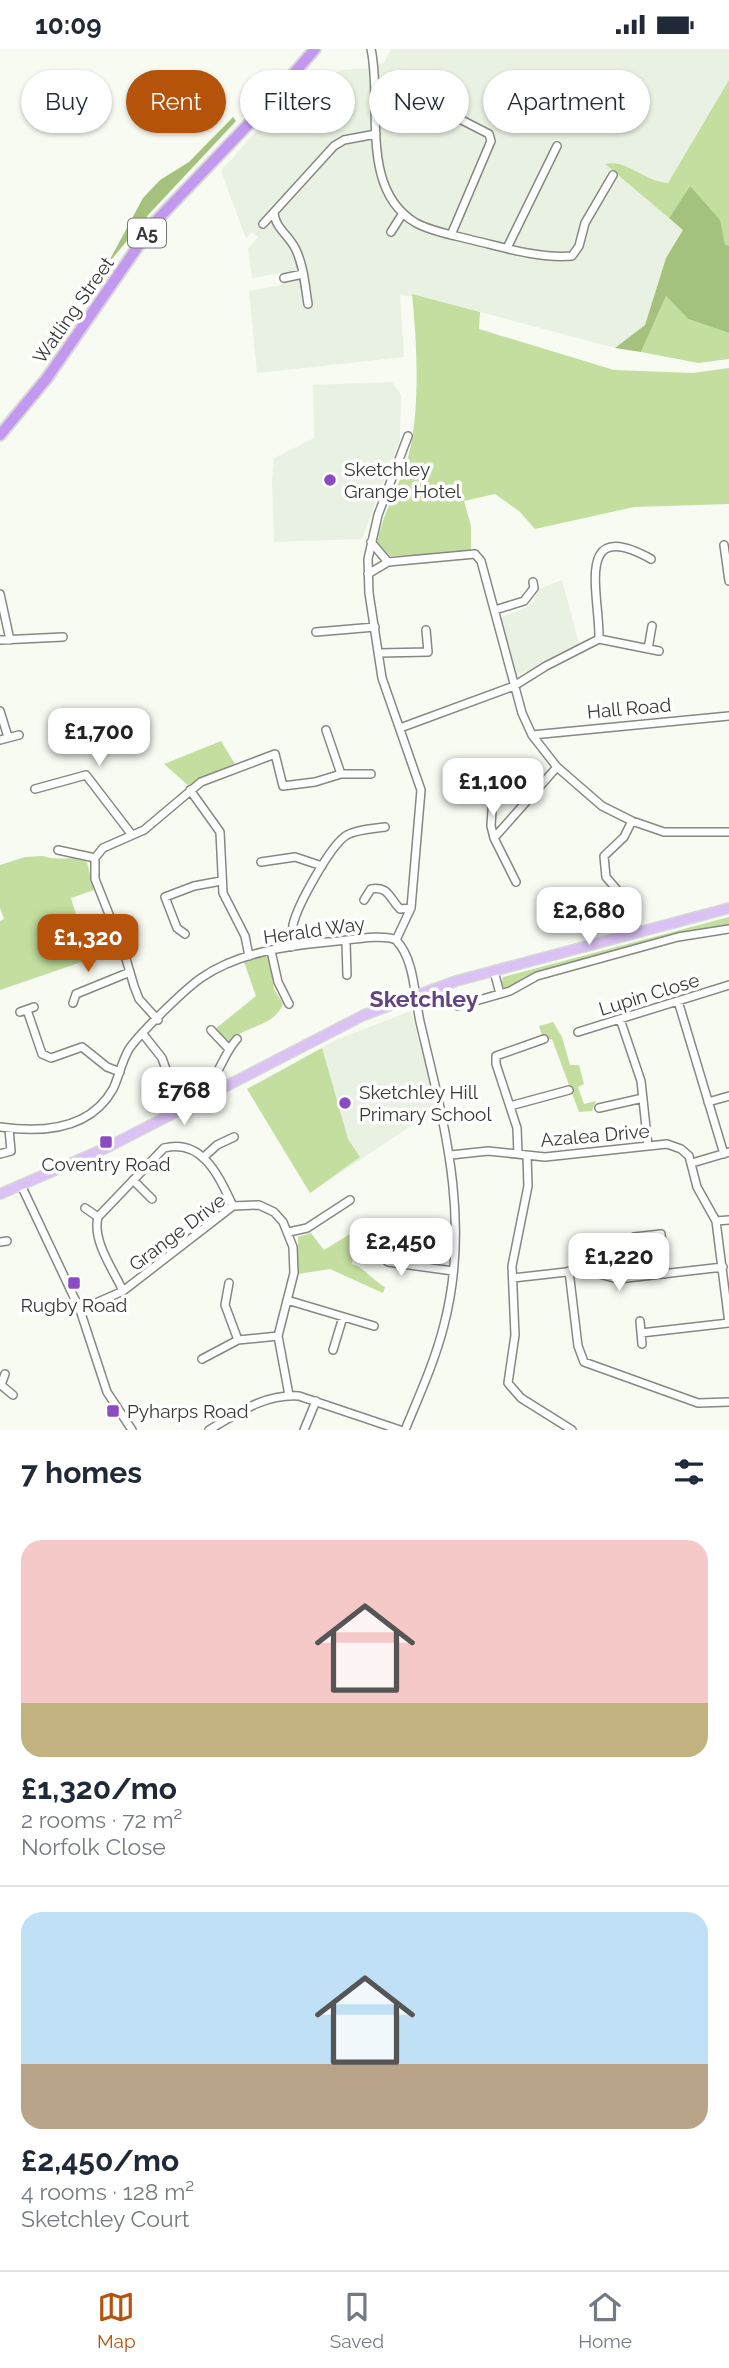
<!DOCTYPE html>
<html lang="en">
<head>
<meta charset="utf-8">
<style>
	body { margin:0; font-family:Raleway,sans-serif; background:#f2f2f3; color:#1f2937; height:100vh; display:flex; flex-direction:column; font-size:26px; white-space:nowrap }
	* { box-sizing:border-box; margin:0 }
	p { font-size:23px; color:#747a83 }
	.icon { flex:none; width:38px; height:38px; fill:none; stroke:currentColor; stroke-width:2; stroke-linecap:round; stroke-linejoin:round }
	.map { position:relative; height:1381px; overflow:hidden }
	.panel { display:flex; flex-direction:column; background:#fff; flex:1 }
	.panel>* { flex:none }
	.top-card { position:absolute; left:21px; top:21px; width:688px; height:63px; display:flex; gap:14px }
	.price { position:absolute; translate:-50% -60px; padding:0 16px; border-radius:14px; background:#fff; color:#222; font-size:23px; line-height:46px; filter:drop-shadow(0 2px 4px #0008) }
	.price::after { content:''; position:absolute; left:50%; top:42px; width:21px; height:16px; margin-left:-10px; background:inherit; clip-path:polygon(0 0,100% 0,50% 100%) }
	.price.current { background:#b45309; color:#fff }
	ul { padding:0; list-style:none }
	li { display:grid; align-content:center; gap:14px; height:371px; padding:0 21px }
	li+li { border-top:2px solid #e0e1e3 }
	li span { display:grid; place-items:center; height:217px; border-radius:21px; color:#555 }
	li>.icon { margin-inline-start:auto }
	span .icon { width:126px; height:126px; fill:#fffc; stroke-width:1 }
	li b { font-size:30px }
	h2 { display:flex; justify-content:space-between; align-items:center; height:84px; padding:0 21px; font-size:30px }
	.tag { padding:0 24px; border-radius:32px; background:#fff; box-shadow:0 2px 5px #0004; font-size:24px; line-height:63px }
	.tag.current { background:#b45309; color:#fff }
	.status { display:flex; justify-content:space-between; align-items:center; height:49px; padding:0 35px; background:#fff; direction:ltr }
	.status svg { height:19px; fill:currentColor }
	.tabs { display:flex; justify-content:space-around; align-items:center; height:98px; border-top:2px solid #e0e1e3; background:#fff; font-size:19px; color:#747a83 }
	.tabs a { display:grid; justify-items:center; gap:4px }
	.tabs .current { color:#b45309 }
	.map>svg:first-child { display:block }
</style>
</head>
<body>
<div class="status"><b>10:09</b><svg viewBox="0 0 49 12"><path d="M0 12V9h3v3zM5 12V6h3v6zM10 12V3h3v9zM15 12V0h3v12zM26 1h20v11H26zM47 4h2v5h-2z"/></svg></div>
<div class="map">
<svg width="729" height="1381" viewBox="0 0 729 1381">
	<rect width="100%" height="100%" fill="#f7fbf2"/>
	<path fill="#e9f1e2" d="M391,0H729V31L668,134L654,133L629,118L605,115L684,181L666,209L645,276L615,299L428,249L400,246L404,308L257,324L249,242L282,236L281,224L252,229L248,200L258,188L252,183L246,189L221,122L284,51L341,21L370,19L384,14Z
		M392,333L401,346L400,390L362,490L274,493L272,432L274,409L314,389L313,336Z
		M562,531L579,595L568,603L516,627L499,569L523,560L533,553L539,540Z
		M411,962L438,1067L411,1077L310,1144L247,1040L336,991Z"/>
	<path fill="#c3de9f" d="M729,31V197H725L690,137L669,169L605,115C628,110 644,133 668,134Z
		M412,245L480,263L479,280L614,321L693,324L729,319V455L634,458L535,480L520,463L495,445L464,452L471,477V502L456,506L390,507L377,493C383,464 398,440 407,412C421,364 417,295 412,245Z
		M666,247L688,270L729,284V310L698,314L641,303Z
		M221,692L235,715L210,725L190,738L164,715Z
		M43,807C61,813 66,805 87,813L94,841L71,849L90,910L0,941V872L4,870L0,859V816L25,808Z
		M729,868V879L536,926L511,940L501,937L503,928Z
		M264,907L269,909L274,940L283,955C275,977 245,977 229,992L215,980L256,947L244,913Z
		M553,973L562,988L570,1016H579L584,1035L578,1038L584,1055L596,1052L592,1062L579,1063L552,990L544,992L539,977Z
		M322,999L348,1090L360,1108L310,1144L247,1040Z
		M355,1182L352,1215C365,1219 372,1231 385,1238L383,1244L330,1220L298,1225V1188L311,1184L324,1201Z"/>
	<path fill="#a4c27e" d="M233,68L236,72L149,165L107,216L143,149L160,131L189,113Z
		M690,137L720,171L725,196L729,197V284L688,270L666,247L641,303L615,299L645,276L666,209L683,181L669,169Z"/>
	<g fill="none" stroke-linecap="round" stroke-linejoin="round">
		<g stroke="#858981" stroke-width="10">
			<path id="minor" d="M371,0C383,54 358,140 416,174C433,183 453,186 472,191C502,198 540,210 572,207L579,197L585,174L613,126
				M399,39L489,85L491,92L451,186
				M274,164C275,179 290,187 296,201C304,218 305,237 308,255
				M263,175L334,97L344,91L376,85
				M391,183L403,164
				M507,199L557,97
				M284,229L303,225
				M371,493L388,513L475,505L481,512L522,664L532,686L557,718L602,757L632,772L664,783H729
				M724,496L729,532
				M368,525L388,513
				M0,545L10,591
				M495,561L524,552L534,539L533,533
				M316,583L375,578
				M599,590C600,546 573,467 651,510
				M0,591L63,588
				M648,600L652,577
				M379,604L428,603L426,581
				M0,662L8,688
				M400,679L514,637L546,617L599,590L659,602
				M532,686L729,667
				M0,691L19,686
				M341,725H371
				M35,740L86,726L132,786
				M190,741L220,783L223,844L245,887L249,907
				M493,745L491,777L494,789
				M58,801L95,809
				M261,813L295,808L322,817
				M516,833L494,789L557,718
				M619,843L606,828L604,807L624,788L632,772
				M364,851L371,840C389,837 389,849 400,860L411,859
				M185,885L177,879L165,848L194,837L221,832
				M396,891L411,859L421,741L382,629L369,544L368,510L378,466L408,387
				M346,893L347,926
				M292,898C292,891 292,883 293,876C297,857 331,795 347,786C358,780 372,780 385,778
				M271,902L278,933L289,955
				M494,922L500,945
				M678,952L724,1105
				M73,954L76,945L130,923
				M458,957L510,942L537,927L678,888L729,880
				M27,961L42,1005L51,1009L82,998L107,1018L120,1023
				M20,963L34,958
				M620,970L641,1032L648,1097
				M158,971L139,950L134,937L124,903L95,830V809L103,799L144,781L201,733L275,705L283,737L315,733L341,725L326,681
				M211,981L229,1000
				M578,983L729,936
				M143,985L162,1009L173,1040L179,1044C221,1043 216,1013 237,990
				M708,1053L729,1047
				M510,1057L569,1041
				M599,1059L643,1049
				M0,1078C42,1084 90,1081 113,1040C119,1027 122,1012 129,1000C140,984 184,941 201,929C237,904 285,897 328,893C345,892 383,884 396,891C416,912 414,950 421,977C445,1078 471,1172 444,1276C435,1312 419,1347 405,1381
				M0,1105L11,1102L9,1080
				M518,1105L517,1079L496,1015V1007L544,990
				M451,1106L488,1102L545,1108L667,1095L681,1100L689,1107L697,1138L716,1172L729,1274L641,1284
				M205,1107L217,1096L234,1088
				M527,1107L528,1137L512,1217L515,1286L508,1334L521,1349L572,1381
				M692,1114L729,1103
				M133,1131L152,1150
				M21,1136L80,1261L107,1343L132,1381
				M85,1159L98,1168
				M716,1172L729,1171
				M289,1183L307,1179L350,1151
				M634,1188L661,1185L665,1225
				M0,1193L7,1192
				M378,1197L381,1207L388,1213L453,1222
				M569,1222L578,1297L584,1313L698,1354L729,1353
				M513,1229L584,1221L618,1230L723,1218
				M229,1234L225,1256L238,1291L278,1287
				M123,1242C113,1220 92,1192 98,1168L164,1099C203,1089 219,1128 233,1157
				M287,1251L374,1277
				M80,1261L123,1242L233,1157L259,1156L274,1163L283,1173L293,1198L294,1224L278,1287L289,1346
				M640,1272L642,1295
				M333,1301L343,1268
				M202,1310L238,1291
				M1,1336L13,1346
				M1,1336L5,1325
				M209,1381C238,1364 264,1345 299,1347L400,1381
				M304,1381L316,1352"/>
		</g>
		<g stroke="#d7d7d7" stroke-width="12">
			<path id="major" d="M0,1145L106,1099L364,966L456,932L729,859"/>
		</g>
		<g stroke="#d7d7d7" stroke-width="14">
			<path id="highway" d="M0,386L47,329L154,174L260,63L315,0"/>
		</g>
		<use href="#minor" stroke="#fff" stroke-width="7"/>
		<use href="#major" stroke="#dbc2f5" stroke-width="9"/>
		<use href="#highway" stroke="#c399ef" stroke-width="10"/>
	</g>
	<g fill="#8b4cc2" stroke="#fff" stroke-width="2.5">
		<circle cx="330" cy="431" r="7"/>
		<circle cx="345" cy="1054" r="7"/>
		<rect x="99" y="1086" width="14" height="14" rx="3.5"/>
		<rect x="67" y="1227" width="14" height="14" rx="3.5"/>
		<rect x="106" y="1355" width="14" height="14" rx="3.5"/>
	</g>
	<g text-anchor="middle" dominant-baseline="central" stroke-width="7" stroke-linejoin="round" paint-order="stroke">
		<rect fill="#fff" stroke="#747472" stroke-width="2" x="128" y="169.5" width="38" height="29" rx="5"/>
		<g font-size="18" font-weight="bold" fill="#383936">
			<text x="147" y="184">A5</text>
		</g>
		<g font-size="19" fill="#383936" stroke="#fff">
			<text transform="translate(73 261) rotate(-55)">Watling Street</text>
			<text transform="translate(629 659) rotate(-5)">Hall Road</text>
			<text transform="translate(314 881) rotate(-8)">Herald Way</text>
			<text transform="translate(649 945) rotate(-17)">Lupin Close</text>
			<text transform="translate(595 1086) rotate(-5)">Azalea Drive</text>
			<text transform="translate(177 1183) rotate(-37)">Grange Drive</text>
		</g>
		<g font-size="19" fill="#383936" stroke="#fff" text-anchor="start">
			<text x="344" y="420">Sketchley<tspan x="344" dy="22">Grange Hotel</tspan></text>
			<text x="359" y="1043">Sketchley Hill<tspan x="359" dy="22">Primary School</tspan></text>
			<text x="106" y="1115" text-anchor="middle">Coventry Road</text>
			<text x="74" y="1256" text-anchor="middle">Rugby Road</text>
			<text x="127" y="1362">Pyharps Road</text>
		</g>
		<g font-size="23" font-weight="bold" fill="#624480" stroke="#fff">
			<text x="424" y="949">Sketchley</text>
		</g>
	</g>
</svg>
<b class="price" style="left:99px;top:719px">£1,700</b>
<b class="price" style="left:493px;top:769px">£1,100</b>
<b class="price" style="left:589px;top:898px">£2,680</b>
<b class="price current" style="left:88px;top:925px">£1,320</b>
<b class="price" style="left:184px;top:1078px">£768</b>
<b class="price" style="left:401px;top:1229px">£2,450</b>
<b class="price" style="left:619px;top:1244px">£1,220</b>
<div class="top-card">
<a class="tag">Buy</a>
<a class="tag current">Rent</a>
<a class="tag">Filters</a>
<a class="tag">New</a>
<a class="tag">Apartment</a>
</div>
</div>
<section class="panel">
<h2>7 homes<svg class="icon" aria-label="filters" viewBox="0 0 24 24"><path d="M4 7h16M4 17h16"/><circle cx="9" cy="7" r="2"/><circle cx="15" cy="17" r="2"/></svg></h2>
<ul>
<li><span style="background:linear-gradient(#f6c9c9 75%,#c2b280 0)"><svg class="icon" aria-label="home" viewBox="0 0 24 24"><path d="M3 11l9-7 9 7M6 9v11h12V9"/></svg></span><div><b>£1,320/mo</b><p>2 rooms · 72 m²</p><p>Norfolk Close</p></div></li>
<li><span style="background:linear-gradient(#bfe0f5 70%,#b9a48a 0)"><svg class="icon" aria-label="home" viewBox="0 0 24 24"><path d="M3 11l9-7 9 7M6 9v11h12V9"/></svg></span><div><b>£2,450/mo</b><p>4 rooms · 128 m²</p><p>Sketchley Court</p></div></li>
</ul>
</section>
<nav class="tabs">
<a class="current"><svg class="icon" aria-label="map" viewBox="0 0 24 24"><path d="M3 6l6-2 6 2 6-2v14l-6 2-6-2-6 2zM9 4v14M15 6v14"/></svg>Map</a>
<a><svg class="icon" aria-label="saved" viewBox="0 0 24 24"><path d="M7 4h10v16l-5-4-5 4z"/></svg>Saved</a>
<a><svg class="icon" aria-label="home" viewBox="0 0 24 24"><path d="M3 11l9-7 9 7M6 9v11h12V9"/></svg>Home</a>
</nav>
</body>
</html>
